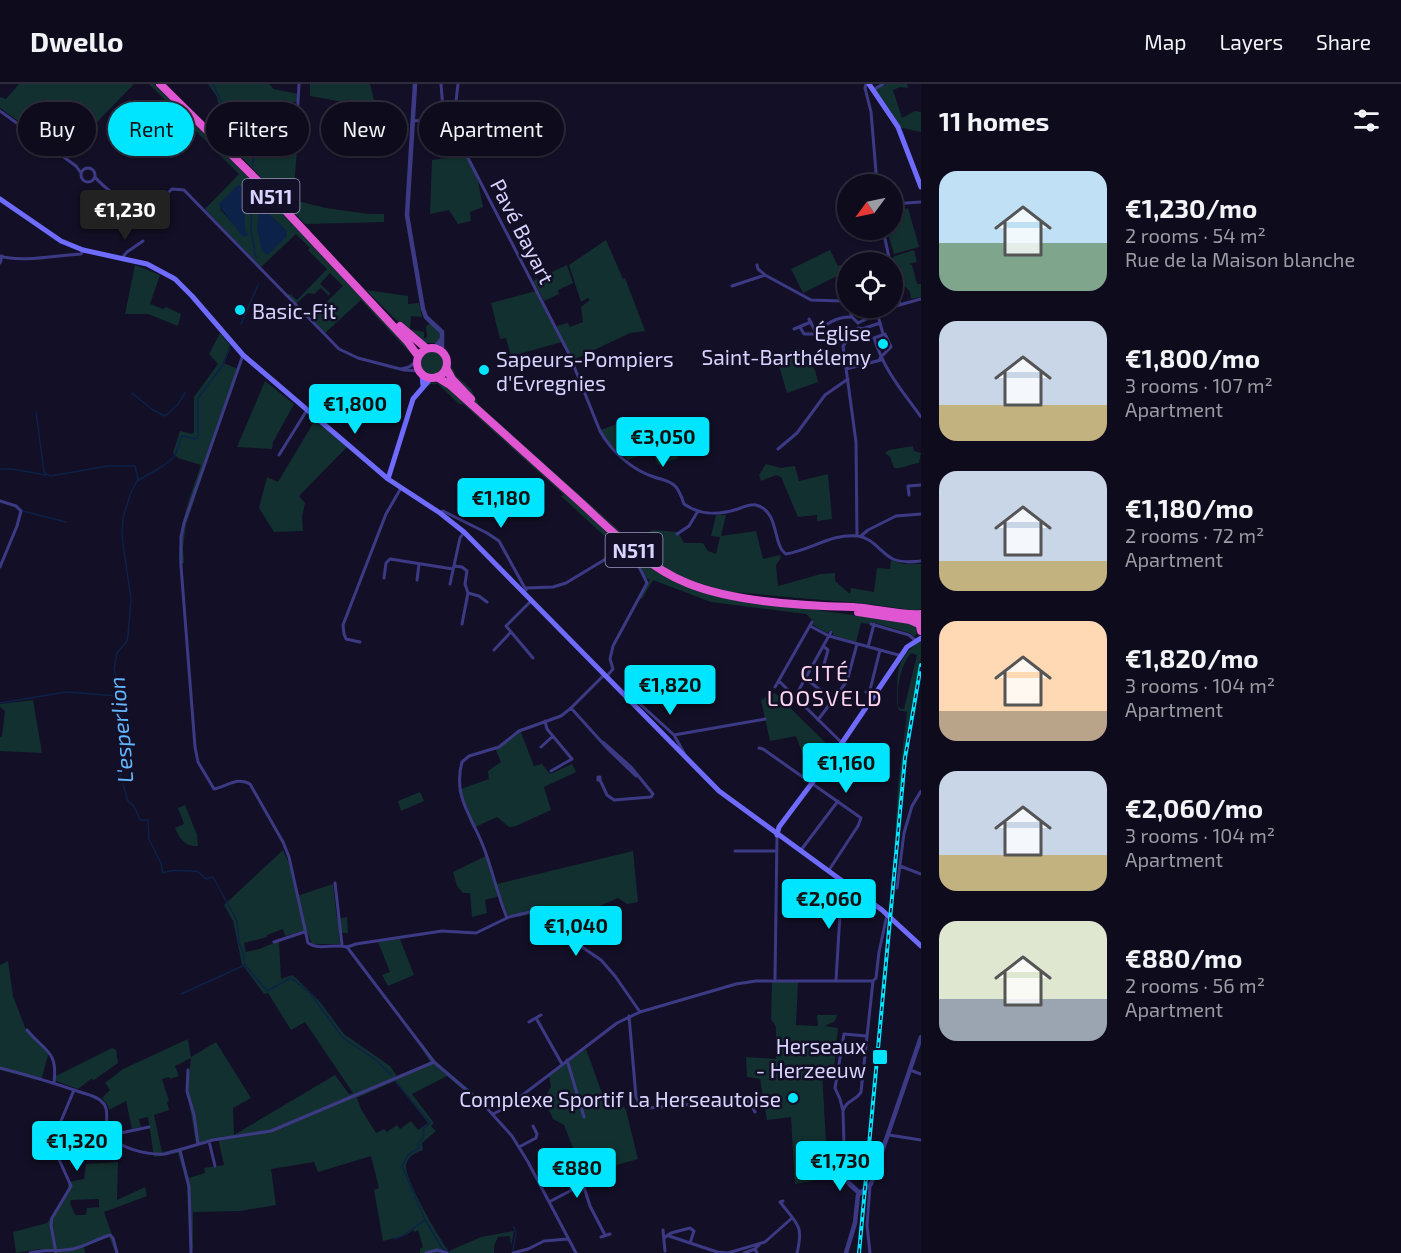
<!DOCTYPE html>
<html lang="en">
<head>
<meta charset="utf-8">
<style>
	body { margin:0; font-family:"Exo 2",sans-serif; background:#171425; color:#f1f3f6; height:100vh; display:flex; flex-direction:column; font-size:22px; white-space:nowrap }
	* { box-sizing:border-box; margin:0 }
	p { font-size:20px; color:#9b9ba3 }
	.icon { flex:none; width:33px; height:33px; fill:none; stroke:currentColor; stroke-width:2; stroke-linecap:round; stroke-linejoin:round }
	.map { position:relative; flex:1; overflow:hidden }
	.sheet { display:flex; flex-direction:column; background:#0e0b1c; width:480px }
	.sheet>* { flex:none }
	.hud { position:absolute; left:18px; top:18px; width:570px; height:54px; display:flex; gap:12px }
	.needle { width:39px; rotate:237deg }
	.buttons { position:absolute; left:837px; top:90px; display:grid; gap:12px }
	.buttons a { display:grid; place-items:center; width:66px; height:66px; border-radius:50%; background:#0e0b1c; box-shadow:0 2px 4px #0004,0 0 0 2px #2e2b3b; font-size:30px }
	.price { position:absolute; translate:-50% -51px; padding:0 14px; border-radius:6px; background:#00e5ff; color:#111; font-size:20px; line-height:39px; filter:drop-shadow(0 2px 3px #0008) }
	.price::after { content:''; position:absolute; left:50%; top:36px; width:18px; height:14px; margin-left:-9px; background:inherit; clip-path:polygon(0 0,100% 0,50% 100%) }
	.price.current { background:#222; color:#fff }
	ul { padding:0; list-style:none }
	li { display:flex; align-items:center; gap:18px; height:150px; padding:0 18px }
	li span { display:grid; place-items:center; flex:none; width:168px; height:120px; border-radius:18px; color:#555 }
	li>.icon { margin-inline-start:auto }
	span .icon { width:72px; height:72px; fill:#fffc; stroke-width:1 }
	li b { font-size:26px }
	h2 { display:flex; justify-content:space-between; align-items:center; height:72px; padding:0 18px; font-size:26px }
	.pill { padding:0 21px; border-radius:27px; background:#0e0b1c; box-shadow:0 2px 4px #0004,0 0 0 2px #2e2b3b; font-size:21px; line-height:54px }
	.pill.current { background:#00e5ff; color:#111 }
	header { display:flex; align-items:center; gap:36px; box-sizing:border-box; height:84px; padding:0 30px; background:#0e0b1c; border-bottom:2px solid #2e2b3b }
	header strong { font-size:28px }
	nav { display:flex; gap:33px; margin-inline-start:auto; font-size:21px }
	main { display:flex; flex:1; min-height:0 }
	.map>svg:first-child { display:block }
</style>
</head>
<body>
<header>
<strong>Dwello</strong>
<nav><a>Map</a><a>Layers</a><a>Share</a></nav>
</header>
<main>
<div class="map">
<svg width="921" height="1169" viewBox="0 0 921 1169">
	<rect width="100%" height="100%" fill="#130f26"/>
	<path fill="#12302f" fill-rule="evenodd" d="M19,0H134L65,71L0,24V13L6,15Z
		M149,0H154L255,100L407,262L413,272L361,216L325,249L310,234L343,202L330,189L320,200L330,209L329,212L321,204L314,210L308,209L296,220L288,211L289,210L291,211L293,209L292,212L297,216L327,185L308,166L310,164L296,150L261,183L205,125L239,90ZM245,104V146L242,150L220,125Z
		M208,0H269L274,5L298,10L297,18H269L275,66H297L293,116L326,124L369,130H384V138L305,140L233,64L240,53L237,28L220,25L217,13Z
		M310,0H370L376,24L310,12Z
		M886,0H907L908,4L900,3L893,6L902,34L915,27L921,28V48L898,43L873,6Z
		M466,71L477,92L483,123L470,128L471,137L458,140L449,126L430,130L432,76Z
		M908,124L919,163L894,170L887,146H892L893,128Z
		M606,156L623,195L625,194L645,247L630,249L573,276L556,242L568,239L570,243L583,238L581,223L590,216L588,214L581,218L569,181Z
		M830,166L838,182L847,179V200L844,201L841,190L803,209L791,185Z
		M914,166L917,178L909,180L912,181L917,200H921V213L911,215L910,208L904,201L899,181L893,182L890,176L895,172Z
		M135,181L160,191L150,220L163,225L166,223L181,230L178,242L148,230H125Z
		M567,181L573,199L558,206L559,210L544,217L533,197Z
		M366,206L408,212V220L419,219L422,233L411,232L410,245L424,248V255L427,253L426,242L430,239L441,248V254L435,259H424L395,235Z
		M536,207L562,258L511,272L506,254L500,255L491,219Z
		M220,249L230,261L223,279L238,285L186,441L183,463L184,479H179C178,443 189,415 201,381L178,374L173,369L180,347L192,350L194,348V313L218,280L209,270Z
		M801,264L815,286L818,298L787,309L776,271Z
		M419 279a13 13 0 1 1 26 0a13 13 0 1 1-26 0Z
		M451,281L456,292L471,305L479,321L631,457L653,446L678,448L684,459H703L708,467L716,470L720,453L711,452L716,431H726L721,452L756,447L763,475L780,471L781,474L776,481L778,502L821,490L835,489V497L850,510L851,504L874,508L877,484L890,485L889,495L891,476L904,480H921V525L917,527L869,520L731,508L690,497L666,485L647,473L476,320L471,309L452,289Z
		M265,297L294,320L273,358L272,365L237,363Z
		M430,298L443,300L632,470C684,512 735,517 800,524C838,529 875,533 913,540C918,545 918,548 915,553L910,549L872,538L871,540L861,539L856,558L833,551V548L831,546L827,549L813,541L814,538L806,530L711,518L653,496L642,515L640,514L650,495H647C641,484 634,472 622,466L616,468L611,458L561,412L564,411L463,320H459L438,300H431L425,304Z
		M632,335L639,351L664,342L675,361L678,374L658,381L652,367L628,376L611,362L600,346Z
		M315,336L347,363L299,412L305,419L302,433L303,447L274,448L259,424L267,393L278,398Z
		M913,362L914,367L921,369L919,379C910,380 902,385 894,384L890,373L885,369L889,366Z
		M766,380L781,384L795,382L799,397L828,390L832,435L817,437V431L798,433L781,393L776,391L761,397L759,391Z
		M921,556V575L906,651L894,769L898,703L907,628L899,626L897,620C898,589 894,576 921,556ZM911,569L917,571L904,625H901L898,622C897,603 899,584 911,569Z
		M775,609L833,666L824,675L814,668L806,679L796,652L770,657L761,616Z
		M33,616L42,669L0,667V653L2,652L5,627L0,623V620Z
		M520,646L534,682L542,680L550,690L572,680L576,688L544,703L551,726L516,742L509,743L497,733L473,744L458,706L489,695L488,687L501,678L495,664Z
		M420,708L424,717L401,727L398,717Z
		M185,721L197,751L198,762C184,762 181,756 175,744L184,740L178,724Z
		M283,766L289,779L297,812L333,800L337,835L347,833L348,849H339L340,860H312L306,846L285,852L283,845L267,851V853L244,859L246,868L259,865L279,857L281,895L292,891L296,894L320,918L344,950L390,982L397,992L430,978L418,959L421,958L438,980L474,1009L471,1013L447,992L412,1010L434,1039L431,1042L436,1047L422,1059L423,1066C415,1069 408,1072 406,1081C404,1094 439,1154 448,1166H444L445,1169H420V1165L423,1163L418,1146L415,1148L413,1146L406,1151L383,1157L374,1106L379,1104L371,1072L318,1088L314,1078L271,1085L276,1121L240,1127L193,1128V1165H190L187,1101L178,1069L154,1073L148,1033L139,1035L141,1043L132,1045L126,1017L109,1026L108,1022L102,1014L110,1006L105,999L123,985L188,955L191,973L216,958L251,1014L233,1024L234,1051L335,991L349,1010L353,1009L305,938L291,946L268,909L264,910L242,880L233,837L224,821ZM191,974L187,1006L196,1059L218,1054L224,1081L204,1084L205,1089L189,1094L180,1064L162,1068L154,1031L169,1026L167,1018L169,1017L162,995L169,993L170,995L179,992L175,982ZM395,997L428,1039L418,1046L411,1037L400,1045L397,1041L387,1048L384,1045L376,1049L361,1025L357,1014Z
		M633,767L638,818L627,820L618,814L597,823L598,826L577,835L561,826L554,838L535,829L518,833L517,830L508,832L500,812L485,816L487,829L472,833L470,809H463L457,802L453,788L488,771L497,800Z
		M400,855L414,891L388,902L382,891L390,888L378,858Z
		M8,877L13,912L26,946L49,968L41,997L0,986V881Z
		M772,897L798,898L796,941L818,942L817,931H837L835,937L825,942L838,944L834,985L822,987L828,1094L795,1100L791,1033L767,1036L760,995L747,993L746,973L776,975V943L771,935Z
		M112,964L116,966L118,979L94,996L91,995L78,1005L56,997V992Z
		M586,965L608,1026L624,1023L626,1026L638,1075L582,1091L580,1082L564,1041L553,1035L544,1015L551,1003L549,992Z
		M118,1078L117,1116L145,1103L147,1112L104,1128L117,1165H114L109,1153L84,1163L85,1169H57L39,1165L16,1169L13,1148L47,1139L68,1106V1098L84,1095L86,1080ZM99,1115V1123L87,1124L86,1131H75L70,1119L71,1116Z
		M514,1147L511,1162L510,1152L498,1153L494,1162V1169H450L449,1167L481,1153Z"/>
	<path fill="#0c2248" d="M238,101L245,104V146L249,151L243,153L219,122V120Z
		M259,127L267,128L287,147V152L269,170H266L262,168L257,144Z"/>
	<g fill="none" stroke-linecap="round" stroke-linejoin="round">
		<path stroke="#0c2248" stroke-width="1.5" d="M213,0L223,21L239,24L244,53L254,66L253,82
			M252,104L251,146L256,174
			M241,240L258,201
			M230,264L223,281L198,314V353L195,355L182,352L175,372L163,382L137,397L130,411L123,434L122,452L131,515L128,551L127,557L117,569L114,586L116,590L114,601L122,622L123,629L121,652L124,668L120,690L128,717L134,722L140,736H148L149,755L161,779L163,789C176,784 184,788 197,787L206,795L213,793L237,837L239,859L243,868L245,881L267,907L291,894L310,909L343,954L376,976L392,992
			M132,309L153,326L165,332L178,320L185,309
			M36,328L44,388L50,392L108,382H135L138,395
			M0,385H12L46,391
			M23,427L66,438
			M0,619L66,608L117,612
			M181,910L245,881
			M426,1137L442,1164L450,1169
			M394,1155L402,1152L425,1136L402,1082L409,1070L419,1064L418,1059L423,1054L424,1044L430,1039L396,998
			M513,1166L516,1149L514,1143"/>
		<path stroke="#3d3a85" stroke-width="3" d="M441,0L443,25
			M866,0L865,4L871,28L877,100
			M873,6L883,0
			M0,27L76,82L81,89
			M442,35L443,25L456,17L458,0
			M297,36L299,0
			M413,37L442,35L450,39L569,270L600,347C611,367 632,386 654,393C662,396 670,396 676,403C680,408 682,414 684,420C701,432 719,431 738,425C743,423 750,420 756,421C780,427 772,461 786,470C811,466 832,449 858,452C873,454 881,469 893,475C902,479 912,478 921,477
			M81 91a7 7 0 1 1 14 0a7 7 0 1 1-14 0Z
			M95,93C107,108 125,116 138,130
			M892,120L921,118
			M153,123L150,136L146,139L140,137L138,132L141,126L153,123L172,105L184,106L339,265L358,274L404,286L419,287
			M883,146L890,178
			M0,172C20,179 59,171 81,170L83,166
			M122,174L127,168L143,157
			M0,179L2,172
			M757,181L758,185L765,191
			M892,191L900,220
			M732,202L765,191L811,216L842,217L848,220
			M892,223L921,215
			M849,224L852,233L858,239
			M809,235L816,249
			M858,239L889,224
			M880,239L883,250
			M800,243L804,250H815C826,240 837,232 852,233
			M858,244L862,245L880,239L877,229
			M794,245L811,238
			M243,271L184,439L181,453V482L195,663L198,678L214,705C226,703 238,692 250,700L283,758L289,773L308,859C319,867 334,859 347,863L434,978L484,1021L512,1052L528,1078L576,1169
			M880,274L891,263L885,250L874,254C885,288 901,305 921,333
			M401,285L409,283L417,277
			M846,285L881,276
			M778,365L797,349L825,311L848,295
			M279,371L307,326
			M909,411L908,402L921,401
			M0,417L16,422L21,427L17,442L0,483
			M441,428L443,427L487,449L499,457L526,506
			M677,450L689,442L698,427
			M857,452L856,358L843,262L858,244
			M861,452L868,446L896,432L921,430
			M454,482L462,483L467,487L465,500L468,509L479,512L487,518
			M384,494L386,479L390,475L453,485
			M417,496L419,480
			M450,500L460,454L464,448
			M526,504L553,503L566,499L619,467C635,469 641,487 647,499L613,562L610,575L613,585L607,592
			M531,517L506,542L533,574
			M462,540L468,509
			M871,540L909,551L915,556
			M810,542L829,552L902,572
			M360,558L346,555L344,550L343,541L386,430L401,404
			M868,563L874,540
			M494,566L510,549
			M813,581L823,584L828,566L823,562
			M805,594L833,616
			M779,597L842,659
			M775,603L812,538
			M866,608L870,606L880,566
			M795,613L831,548
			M628,614L639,619L674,651L684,669
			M571,624L608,665L636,692
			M818,636L847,597L857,560
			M545,637L547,645L572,675L551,687
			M674,651L765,635
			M541,663L553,652
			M759,664L763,665L861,734L858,742L829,786
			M598,693H600V696H598Z
			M600,696L607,711L614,716L651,713L653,710L631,683L603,658
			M801,766L838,717
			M735,767H777
			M900,782L921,790
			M335,799L342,861
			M897,804L904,749L912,722L921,707
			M507,834C498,812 493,789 485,767C474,735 452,714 462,678L469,672L499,663L519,647L561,632L571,624L604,591
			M575,851V847L581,841
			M274,858L304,848
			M347,863L356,860L442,847L476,849L509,833L534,827L539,828L571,847L579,861L601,876L615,892L640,928
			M775,895L777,751
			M836,896L842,797
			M629,932L636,1013L640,1022L648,1024L743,1016L750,1018L755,1028
			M536,934L562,980
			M529,938L541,931
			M27,946C45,968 58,966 54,999
			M567,976L584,1033
			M0,984C27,991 54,999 80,1008C86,1010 96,1012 101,1017C111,1025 104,1037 108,1047C115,1065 149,1071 165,1070L213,1056L271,1047L434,978
			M188,986L187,1007L194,1031L198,1060
			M910,986L921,990
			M843,1027C846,1016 856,1017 861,1008L873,897L876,894L879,868L887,831
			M493,1030L507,1023L617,939L640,928L736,900L756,897H873
			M111,1051L149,1043
			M889,1051L921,1056
			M209,1057L215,1082
			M519,1063L536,1054L537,1050L533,1042
			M180,1066L189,1103L191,1169
			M847,1096L861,1109
			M583,1100L590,1122L605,1151
			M859,1110L849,1101L845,1095L843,1027L840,1015L835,1004L844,950L866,952
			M783,1117L780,1118C797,1140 804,1141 797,1169
			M549,1118L583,1100L598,1095
			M663,1146L665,1167
			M669,1152L717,1168L727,1169
			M601,1153L610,1150
			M664,1154L671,1149L690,1144L694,1147L690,1159
			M30,1169C44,1165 59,1168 73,1165C86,1162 97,1155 110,1151L113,1154L117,1169
			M56,1169L51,1141L52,1134L71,1102L53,1062V1056L74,1006
			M426,1169L437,1166L447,1169
			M513,1169L528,1165L544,1157L568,1155
			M728,1169L765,1158L792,1134
			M744,1169L755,1165
			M757,1169L755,1165L760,1160
			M870,1169L867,1141L870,1102"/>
		<path stroke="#3d3a85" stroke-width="4.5" d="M415,0L407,131L423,225L426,233L442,248V268
			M434,264L442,255
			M846,1169L855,1139L858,1111L871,1100L921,953"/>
		<path stroke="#6f6bff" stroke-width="5" d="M869,0L898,43L921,103
			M0,115L61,157L83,166L147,180L175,195L192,212L243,271L388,395L440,429L464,448L719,707L882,826L921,862
			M422,291L423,302
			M388,395L413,315L431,294
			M777,751L779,743L842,659L907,563L921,554"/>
		<path stroke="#e055d1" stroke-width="8" d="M160,0L256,95L407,257L418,272
			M400,242L426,264
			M417 279a15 15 0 1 1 30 0a15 15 0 1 1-30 0Z
			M446,284L452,295L471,315
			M437,293L450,301C493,340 536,378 579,417C612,447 645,482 687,499C733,518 803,522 853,523C874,524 902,532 921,530L919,538L921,547
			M858,528L910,536L919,540"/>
		<g stroke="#00e5ff" stroke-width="4">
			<path id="rail" d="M859,1169L905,674L921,581"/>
		</g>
		<use href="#rail" stroke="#130f26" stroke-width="1.5" stroke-dasharray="4.5" stroke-linecap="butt"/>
	</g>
	<g fill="#00e5ff" stroke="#130f26" stroke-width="2">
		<circle cx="240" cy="226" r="6"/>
		<circle cx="883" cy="260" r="6"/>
		<circle cx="484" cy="286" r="6"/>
		<rect x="872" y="965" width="16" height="16" rx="3"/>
		<circle cx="793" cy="1014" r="6"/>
	</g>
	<g text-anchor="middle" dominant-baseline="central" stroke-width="5" stroke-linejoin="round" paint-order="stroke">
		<g fill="#130f26" stroke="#9e99be" stroke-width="1.5">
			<rect x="242.5" y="95" width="57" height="34" rx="4.5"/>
			<rect x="605.5" y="449" width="57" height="34" rx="4.5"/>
		</g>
		<g font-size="20" font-weight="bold" fill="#d9d4ff">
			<text x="271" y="112">N511</text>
			<text x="634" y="466">N511</text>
		</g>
		<g font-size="21" fill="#d9d4ff" stroke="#130f26">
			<text transform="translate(523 147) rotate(63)">Pavé Bayart</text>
		</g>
		<g font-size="21" fill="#d9d4ff" stroke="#130f26" text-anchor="end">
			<text x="252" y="226" text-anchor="start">Basic-Fit</text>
			<text x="871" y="248">Église<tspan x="871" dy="24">Saint-Barthélemy</tspan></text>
			<text x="496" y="274" text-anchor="start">Sapeurs-Pompiers<tspan x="496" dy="24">d'Evregnies</tspan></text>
			<text x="866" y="961">Herseaux<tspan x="866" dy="24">- Herzeeuw</tspan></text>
			<text x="781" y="1014">Complexe Sportif La Herseautoise</text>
		</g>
		<g font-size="22" letter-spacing="1.5" fill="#ffd6f0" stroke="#130f26">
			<text x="825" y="588">CITÉ<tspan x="825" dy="25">LOOSVELD</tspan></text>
		</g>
		<g font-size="22" font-style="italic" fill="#62b6ff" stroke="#130f26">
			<text transform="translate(120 646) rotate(-95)">L'esperlion</text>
		</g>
	</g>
</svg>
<div class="buttons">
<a><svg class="needle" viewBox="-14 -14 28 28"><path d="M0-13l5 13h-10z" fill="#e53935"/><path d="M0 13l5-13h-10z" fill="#9b9ba3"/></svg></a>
<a><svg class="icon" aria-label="locate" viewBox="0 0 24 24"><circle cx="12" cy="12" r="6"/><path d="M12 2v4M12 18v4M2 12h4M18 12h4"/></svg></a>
</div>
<b class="price current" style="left:125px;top:157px">€1,230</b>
<b class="price" style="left:355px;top:351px">€1,800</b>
<b class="price" style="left:663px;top:384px">€3,050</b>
<b class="price" style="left:501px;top:445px">€1,180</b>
<b class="price" style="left:670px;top:632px">€1,820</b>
<b class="price" style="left:846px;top:710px">€1,160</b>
<b class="price" style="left:829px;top:846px">€2,060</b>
<b class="price" style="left:576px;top:873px">€1,040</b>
<b class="price" style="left:77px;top:1088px">€1,320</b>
<b class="price" style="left:840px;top:1108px">€1,730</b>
<b class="price" style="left:577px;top:1115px">€880</b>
<div class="hud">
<a class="pill">Buy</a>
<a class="pill current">Rent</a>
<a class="pill">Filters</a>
<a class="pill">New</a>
<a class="pill">Apartment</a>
</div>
</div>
<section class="sheet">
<h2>11 homes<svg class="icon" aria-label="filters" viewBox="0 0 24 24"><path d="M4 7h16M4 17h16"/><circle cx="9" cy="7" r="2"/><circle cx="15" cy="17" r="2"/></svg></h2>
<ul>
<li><span style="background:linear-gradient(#bfe0f5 60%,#7fa58c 0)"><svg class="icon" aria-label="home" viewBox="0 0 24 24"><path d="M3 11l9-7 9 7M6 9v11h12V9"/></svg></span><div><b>€1,230/mo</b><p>2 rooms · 54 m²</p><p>Rue de la Maison blanche</p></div></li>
<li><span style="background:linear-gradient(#c9d6e8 70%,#c2b280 0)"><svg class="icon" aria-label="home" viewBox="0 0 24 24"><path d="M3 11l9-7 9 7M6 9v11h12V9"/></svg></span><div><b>€1,800/mo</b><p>3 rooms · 107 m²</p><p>Apartment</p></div></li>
<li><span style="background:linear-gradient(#c9d6e8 75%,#c2b280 0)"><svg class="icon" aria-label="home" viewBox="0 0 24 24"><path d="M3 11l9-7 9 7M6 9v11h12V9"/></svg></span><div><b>€1,180/mo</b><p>2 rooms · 72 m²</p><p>Apartment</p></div></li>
<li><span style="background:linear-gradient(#ffd9b3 75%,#b9a48a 0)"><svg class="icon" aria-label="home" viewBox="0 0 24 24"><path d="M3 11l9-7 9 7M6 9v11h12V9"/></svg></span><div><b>€1,820/mo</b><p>3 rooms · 104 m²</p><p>Apartment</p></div></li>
<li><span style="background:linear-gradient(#c9d6e8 70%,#c2b280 0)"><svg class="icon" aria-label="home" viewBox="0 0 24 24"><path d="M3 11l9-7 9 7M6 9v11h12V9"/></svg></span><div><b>€2,060/mo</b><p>3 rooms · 104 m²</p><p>Apartment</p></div></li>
<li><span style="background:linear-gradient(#dfe7d0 65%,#9aa5b1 0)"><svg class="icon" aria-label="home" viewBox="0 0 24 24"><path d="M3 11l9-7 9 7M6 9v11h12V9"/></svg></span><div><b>€880/mo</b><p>2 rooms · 56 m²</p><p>Apartment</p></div></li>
</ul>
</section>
</main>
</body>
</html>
